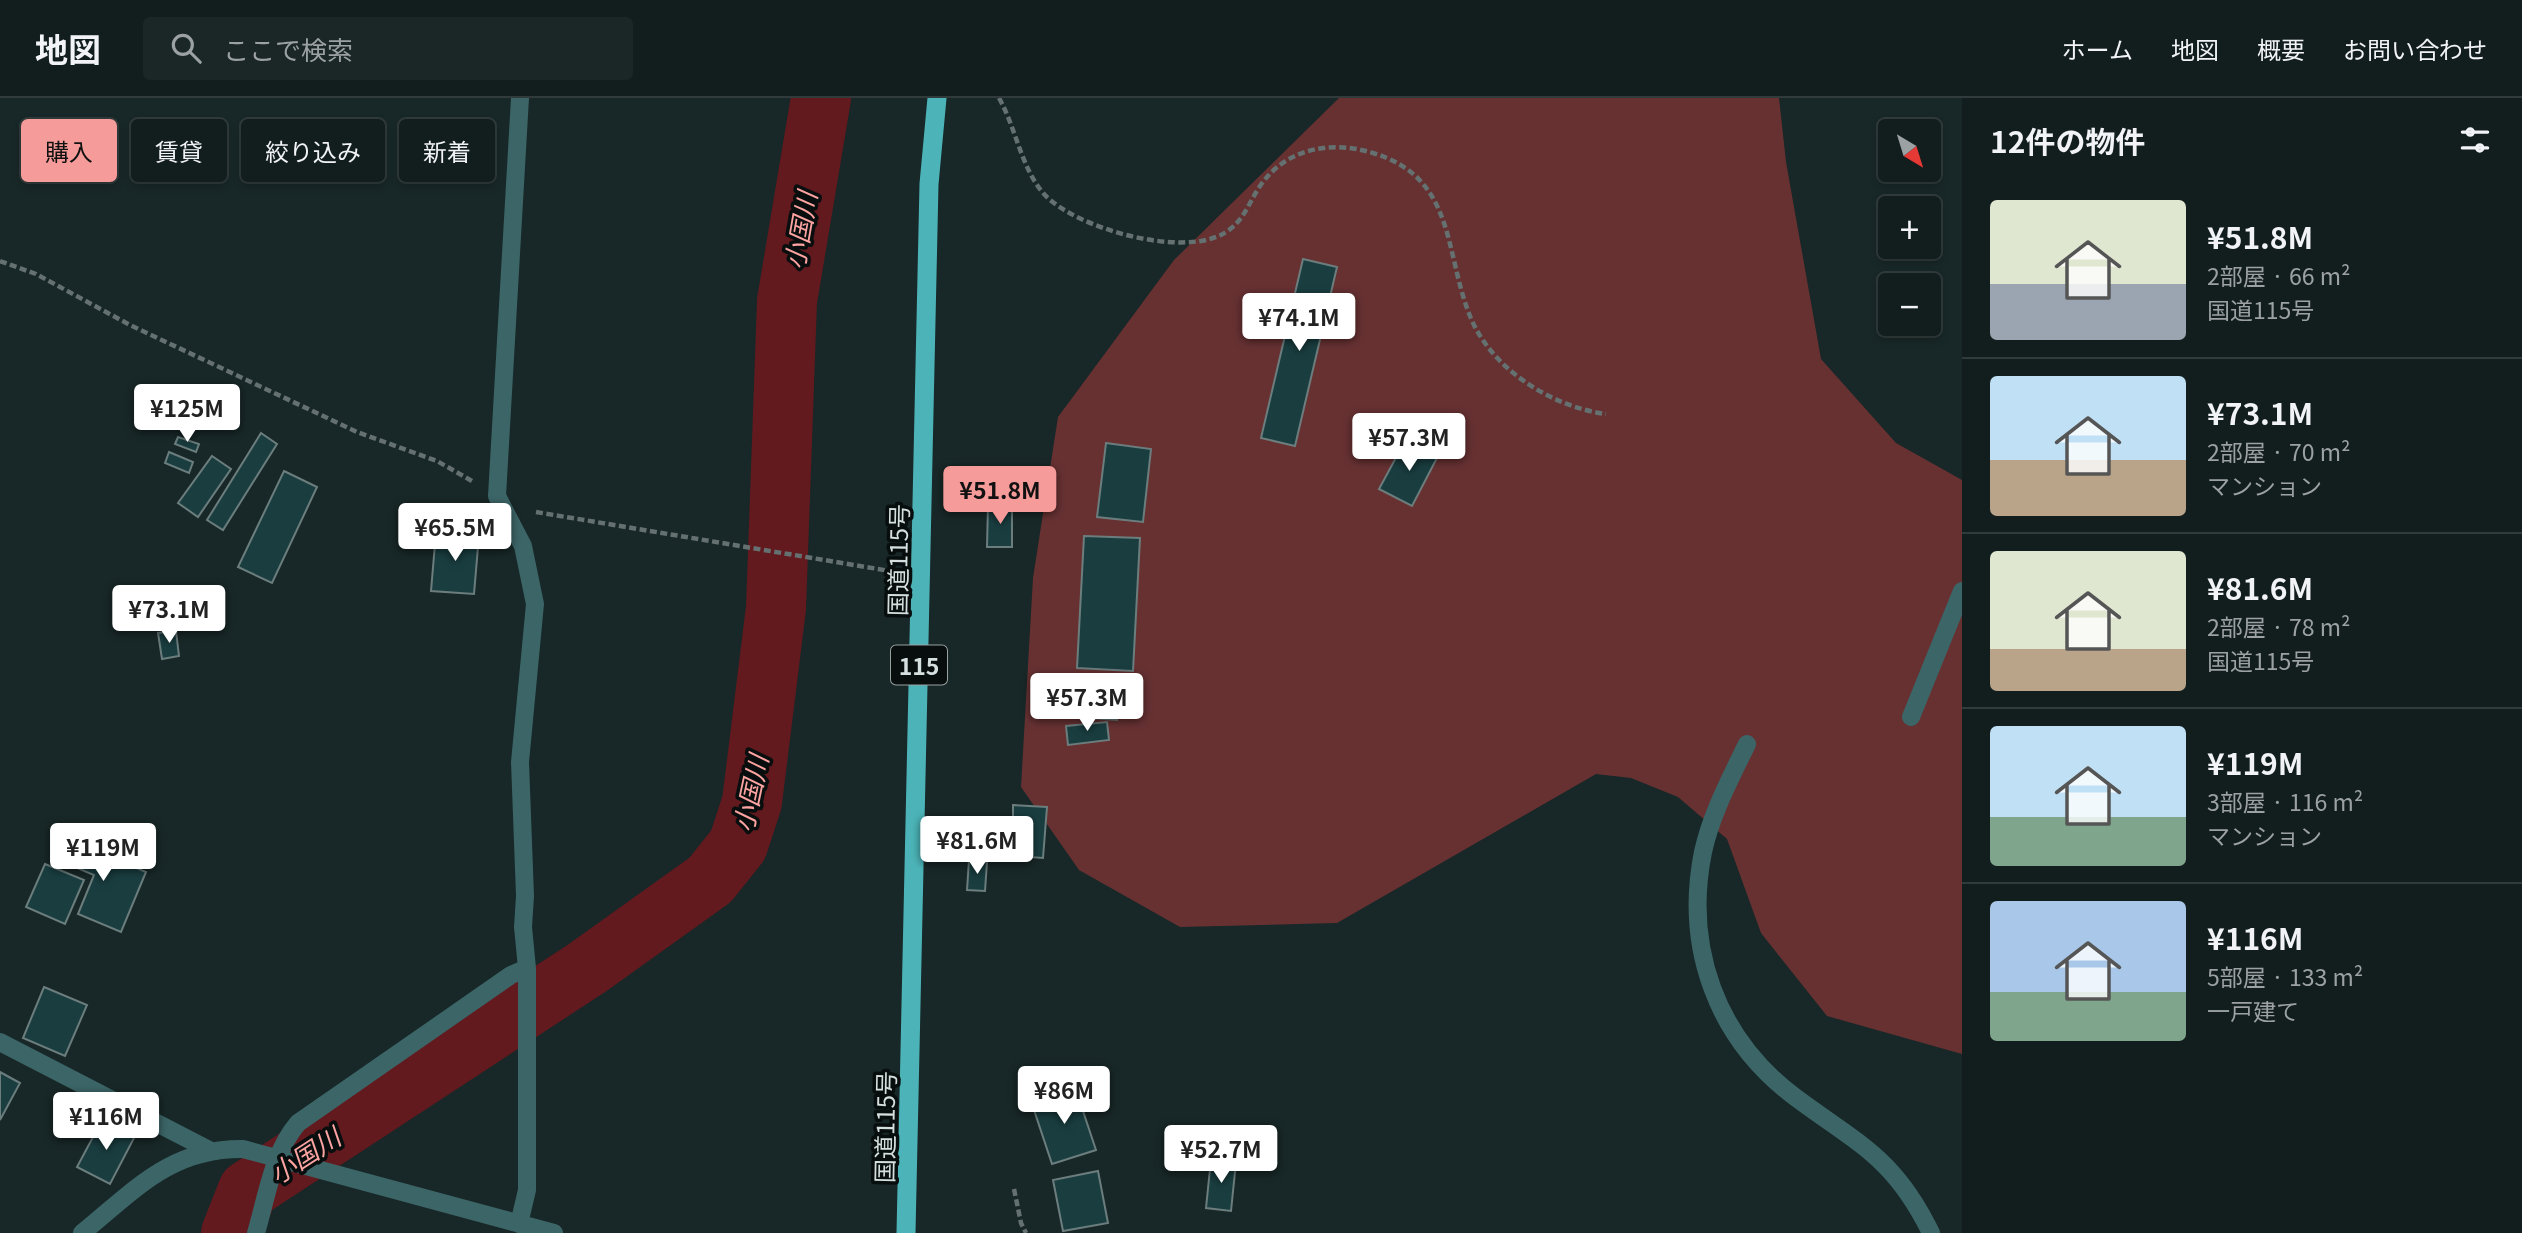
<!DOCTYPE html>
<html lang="ja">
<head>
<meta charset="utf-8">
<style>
	body { margin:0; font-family:Georgia,"Noto Sans JP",serif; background:#1b2626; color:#f1f3f6; height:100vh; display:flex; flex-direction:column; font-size:26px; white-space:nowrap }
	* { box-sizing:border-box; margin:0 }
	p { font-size:23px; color:#9ca2a4 }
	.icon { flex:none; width:38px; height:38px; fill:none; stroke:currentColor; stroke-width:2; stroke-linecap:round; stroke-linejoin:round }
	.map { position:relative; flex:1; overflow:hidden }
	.panel { display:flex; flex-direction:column; background:#121d1d; width:560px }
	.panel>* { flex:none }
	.hud { position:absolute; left:21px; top:21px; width:665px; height:63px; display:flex; gap:14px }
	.needle { width:46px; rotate:142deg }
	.buttons { position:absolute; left:1878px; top:21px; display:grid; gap:14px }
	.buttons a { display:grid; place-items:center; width:63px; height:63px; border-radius:7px; background:#121d1d; box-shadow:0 4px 10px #0003,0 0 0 2px #313b3b; font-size:35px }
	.price { position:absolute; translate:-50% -60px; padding:0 16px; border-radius:7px; background:#fff; color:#222; font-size:23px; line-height:46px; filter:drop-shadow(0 2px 4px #0008) }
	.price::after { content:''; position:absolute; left:50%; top:42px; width:21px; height:16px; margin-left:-10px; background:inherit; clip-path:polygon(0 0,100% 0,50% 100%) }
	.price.on { background:#f59b99; color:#111 }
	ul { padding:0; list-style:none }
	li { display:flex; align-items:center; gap:21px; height:175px; padding:0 28px }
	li+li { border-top:2px solid #313b3b }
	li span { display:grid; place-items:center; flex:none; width:196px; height:140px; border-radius:7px; color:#555 }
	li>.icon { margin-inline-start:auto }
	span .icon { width:84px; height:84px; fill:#fffc; stroke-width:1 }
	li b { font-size:30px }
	h2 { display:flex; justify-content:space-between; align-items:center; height:84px; padding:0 28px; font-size:30px }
	.pill { padding:0 24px; border-radius:7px; background:#121d1d; box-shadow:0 4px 10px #0003,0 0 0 2px #313b3b; font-size:24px; line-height:63px }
	.pill.on { background:#f59b99; color:#111 }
	header { display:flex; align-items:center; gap:42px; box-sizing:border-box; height:98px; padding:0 35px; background:#121d1d; border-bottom:2px solid #313b3b }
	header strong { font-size:33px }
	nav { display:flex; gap:38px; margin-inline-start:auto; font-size:24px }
	.search { width:490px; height:63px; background:#1b2626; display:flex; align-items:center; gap:18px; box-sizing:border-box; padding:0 24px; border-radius:7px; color:#9ca2a4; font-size:26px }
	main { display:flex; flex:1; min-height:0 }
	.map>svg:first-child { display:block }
</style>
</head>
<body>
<header>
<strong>地図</strong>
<div class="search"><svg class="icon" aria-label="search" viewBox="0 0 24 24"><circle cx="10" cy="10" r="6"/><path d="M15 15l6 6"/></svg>ここで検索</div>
<nav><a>ホーム</a><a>地図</a><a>概要</a><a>お問い合わせ</a></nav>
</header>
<main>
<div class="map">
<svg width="1962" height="1135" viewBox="0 0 1962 1135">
	<rect width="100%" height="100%" fill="#182727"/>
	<path fill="#673132" d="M1339,0H1779L1786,64L1821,261L1896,345L1962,382V956L1827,918L1761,835L1727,741L1678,699L1631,680L1596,676L1337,825L1180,829L1079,772L1021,689L1033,480L1058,319L1174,162Z"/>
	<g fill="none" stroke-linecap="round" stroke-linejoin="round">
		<path stroke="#621a1f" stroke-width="60" d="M231,1135L248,1092L587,870L710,782L738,747L752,704L776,510L787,203L821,0"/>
	</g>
	<path fill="#1a3e40" stroke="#6c7d7d" stroke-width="2" d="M1303,161L1337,169L1295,348L1261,340Z
		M261,335L277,346L223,432L207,422Z
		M178,339L199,346L196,354L175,346Z
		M1406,341L1438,358L1412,408L1379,391Z
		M1106,345L1151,351L1143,424L1097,419Z
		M169,354L193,364L189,375L165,365Z
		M212,358L231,371L198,419L178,405Z
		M284,373L317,389L272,485L238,469Z
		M1012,406V449H987L988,407Z
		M436,434L479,437L474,496L431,493Z
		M1084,438L1140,440L1133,573L1077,570Z
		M176,533L179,558L162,561L158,535Z
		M1094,581L1120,583L1117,622L1091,620Z
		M1107,624L1109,642L1068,647L1066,628Z
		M1013,707L1047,709L1043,760L989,756L992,719L1013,721Z
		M60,738L146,774L121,834L78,816L94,777L51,759Z
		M969,762L987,764L985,793L967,792Z
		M45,766L84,782L65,826L26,809Z
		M44,889L87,907L65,958L23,940Z
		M0,974L20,985L0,1022Z
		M1075,989L1096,1052L1052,1066L1031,1003Z
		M102,1022L134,1040L110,1086L77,1069Z
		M1211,1061L1236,1064L1231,1113L1206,1110Z
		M1098,1073L1108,1125L1063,1133L1053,1082Z"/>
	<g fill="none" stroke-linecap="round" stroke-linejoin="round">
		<path stroke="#657171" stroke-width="4.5" stroke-dasharray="7 3.5" stroke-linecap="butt" d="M999,0C1016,30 1021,70 1044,96C1076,131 1185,161 1226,134C1244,123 1249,104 1260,88C1286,50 1331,42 1373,55C1456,80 1444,154 1470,218C1491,271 1552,309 1606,316
			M0,163L36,176L130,227L357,334L437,363L472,383
			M536,414L896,474
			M1014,1091L1021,1125L1026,1135"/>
		<path stroke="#3c6567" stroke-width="18" d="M1911,619L1962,493
			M1747,646C1730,681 1711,717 1703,754C1684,849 1716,940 1795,999C1858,1046 1894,1059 1931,1135
			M0,944L211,1053
			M519,1126L527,1092V870L523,829L525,798L520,664L535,506L523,448L497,398L520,0
			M82,1135C134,1093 170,1050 243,1051L554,1135
			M256,1135C267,1098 273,1054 298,1025L511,877L527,870"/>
		<path stroke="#4cb4b8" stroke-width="19" d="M906,1135L929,86L937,0"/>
	</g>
	<g text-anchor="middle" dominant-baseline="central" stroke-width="7" stroke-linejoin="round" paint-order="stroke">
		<rect fill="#080e0e" stroke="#98a0a0" stroke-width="2" x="891" y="547.5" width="56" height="39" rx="5"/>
		<g font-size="23" font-weight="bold" fill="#d5dfdf">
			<text x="919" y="567">115</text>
		</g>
		<g font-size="24" fill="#d5dfdf" stroke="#080e0e">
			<text transform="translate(897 462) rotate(-89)">国道115号</text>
			<text transform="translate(884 1029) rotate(-89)">国道115号</text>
		</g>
		<g font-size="26" font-style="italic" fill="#fda4a2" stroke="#080e0e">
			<text transform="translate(799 132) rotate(-80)">小国川</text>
			<text transform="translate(749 695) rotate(-78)">小国川</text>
			<text transform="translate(304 1056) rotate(-33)">小国川</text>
		</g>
	</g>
</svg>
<div class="buttons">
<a><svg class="needle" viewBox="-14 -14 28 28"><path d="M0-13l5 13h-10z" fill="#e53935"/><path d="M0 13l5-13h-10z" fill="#9ca2a4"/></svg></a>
<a>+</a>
<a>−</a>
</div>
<b class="price" style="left:1299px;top:255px">¥74.1M</b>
<b class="price" style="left:187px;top:346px">¥125M</b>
<b class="price" style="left:1409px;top:375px">¥57.3M</b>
<b class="price on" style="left:1000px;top:428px">¥51.8M</b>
<b class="price" style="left:455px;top:465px">¥65.5M</b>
<b class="price" style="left:169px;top:547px">¥73.1M</b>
<b class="price" style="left:1087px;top:635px">¥57.3M</b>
<b class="price" style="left:977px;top:778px">¥81.6M</b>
<b class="price" style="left:103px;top:785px">¥119M</b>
<b class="price" style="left:1064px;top:1028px">¥86M</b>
<b class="price" style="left:106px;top:1054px">¥116M</b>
<b class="price" style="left:1221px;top:1087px">¥52.7M</b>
<div class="hud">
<a class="pill on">購入</a>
<a class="pill">賃貸</a>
<a class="pill">絞り込み</a>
<a class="pill">新着</a>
</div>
</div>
<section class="panel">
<h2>12件の物件<svg class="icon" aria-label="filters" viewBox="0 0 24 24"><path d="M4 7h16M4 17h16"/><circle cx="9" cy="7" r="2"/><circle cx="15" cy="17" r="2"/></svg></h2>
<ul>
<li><span style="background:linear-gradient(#dfe7d0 60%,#9aa5b1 0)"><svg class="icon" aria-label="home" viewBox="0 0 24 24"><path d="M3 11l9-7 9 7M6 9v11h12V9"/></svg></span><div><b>¥51.8M</b><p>2部屋 · 66 m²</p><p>国道115号</p></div></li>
<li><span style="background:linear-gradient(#bfe0f5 60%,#b9a48a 0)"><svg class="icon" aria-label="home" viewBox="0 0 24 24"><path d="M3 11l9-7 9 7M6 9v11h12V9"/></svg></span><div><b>¥73.1M</b><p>2部屋 · 70 m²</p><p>マンション</p></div></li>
<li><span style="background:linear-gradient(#dfe7d0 70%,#b9a48a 0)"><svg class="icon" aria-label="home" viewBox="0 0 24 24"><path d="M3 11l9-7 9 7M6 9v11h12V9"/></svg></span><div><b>¥81.6M</b><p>2部屋 · 78 m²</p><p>国道115号</p></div></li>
<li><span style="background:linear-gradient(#bfe0f5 65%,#7fa58c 0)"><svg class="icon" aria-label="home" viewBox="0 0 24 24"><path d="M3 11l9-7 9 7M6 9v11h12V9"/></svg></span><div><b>¥119M</b><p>3部屋 · 116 m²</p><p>マンション</p></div></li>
<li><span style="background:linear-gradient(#a9c7e8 65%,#7fa58c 0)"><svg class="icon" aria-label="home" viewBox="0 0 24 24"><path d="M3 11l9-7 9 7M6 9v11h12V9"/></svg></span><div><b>¥116M</b><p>5部屋 · 133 m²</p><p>一戸建て</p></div></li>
</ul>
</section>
</main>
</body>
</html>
